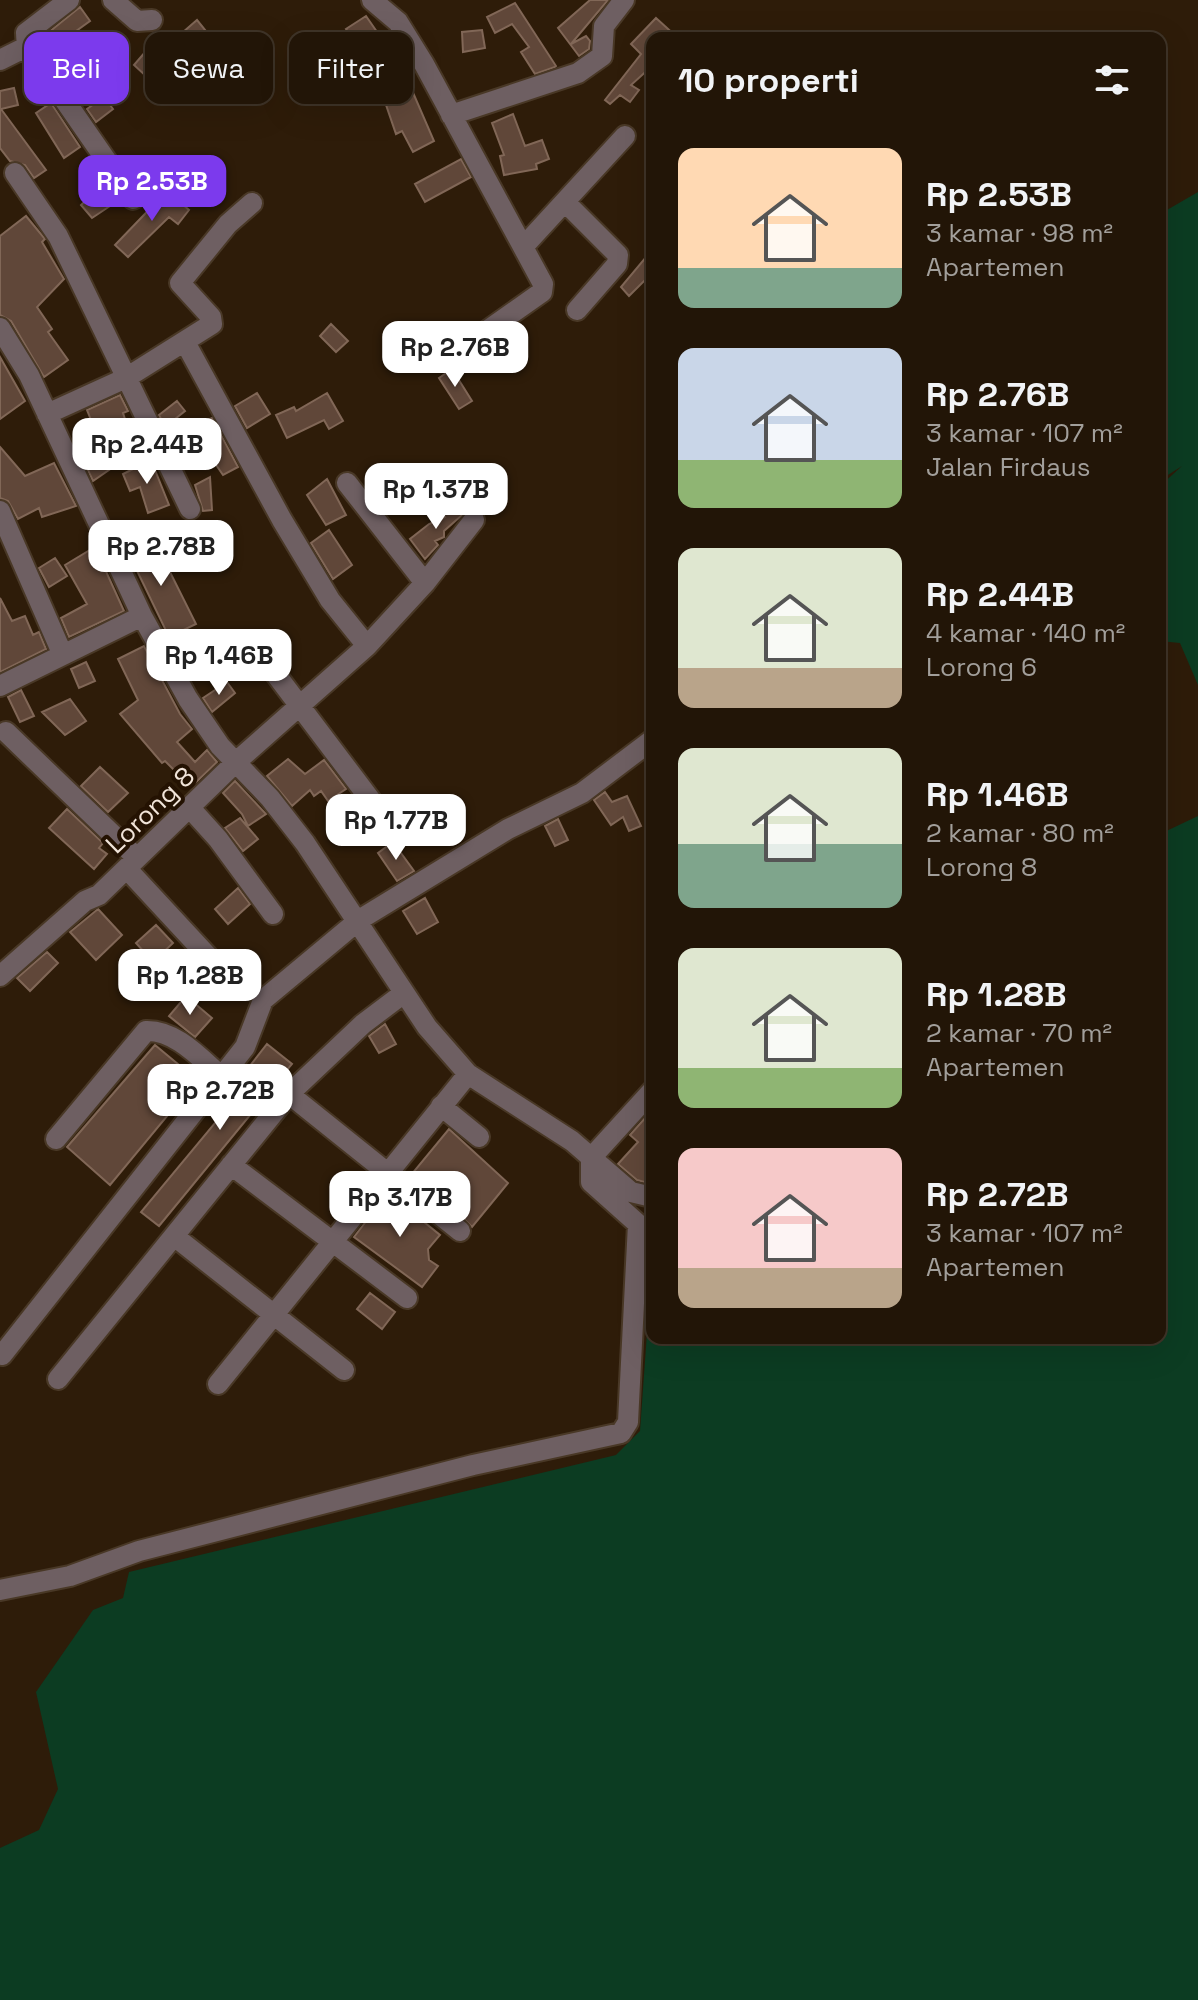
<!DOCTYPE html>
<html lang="id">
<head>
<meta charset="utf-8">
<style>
	body { margin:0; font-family:"Space Grotesk",sans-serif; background:#2a1e11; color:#f1f3f6; height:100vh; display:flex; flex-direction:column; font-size:30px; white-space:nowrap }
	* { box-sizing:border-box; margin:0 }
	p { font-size:26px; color:#a29f9b }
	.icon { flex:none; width:44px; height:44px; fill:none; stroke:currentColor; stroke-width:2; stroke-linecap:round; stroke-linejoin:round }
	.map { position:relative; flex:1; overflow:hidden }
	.panel { position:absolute; left:646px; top:32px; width:520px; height:1312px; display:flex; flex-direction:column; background:#221507; border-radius:16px; box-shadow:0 8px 32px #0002,0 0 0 2px #3f3428 }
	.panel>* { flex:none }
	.guide { position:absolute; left:24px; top:32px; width:502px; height:72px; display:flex; gap:16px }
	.price { position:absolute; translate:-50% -68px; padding:0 18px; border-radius:16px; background:#fff; color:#222; font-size:26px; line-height:52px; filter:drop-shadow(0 2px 4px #0008) }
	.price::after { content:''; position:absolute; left:50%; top:48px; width:24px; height:18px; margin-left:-12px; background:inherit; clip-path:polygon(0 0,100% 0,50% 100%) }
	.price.active { background:#7c3aed; color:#fff }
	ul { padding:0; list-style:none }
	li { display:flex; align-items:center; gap:24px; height:200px; padding:0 32px }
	li span { display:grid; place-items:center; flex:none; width:224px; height:160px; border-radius:16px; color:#555 }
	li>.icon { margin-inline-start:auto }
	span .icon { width:96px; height:96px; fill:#fffc; stroke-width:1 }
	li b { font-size:34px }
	h2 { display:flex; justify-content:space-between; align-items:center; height:96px; padding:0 32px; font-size:34px }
	.chip { padding:0 28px; border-radius:16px; background:#221507; box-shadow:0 8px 32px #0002,0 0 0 2px #3f3428; font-size:28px; line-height:72px }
	.chip.active { background:#7c3aed; color:#fff }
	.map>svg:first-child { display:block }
</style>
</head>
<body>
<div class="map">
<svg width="1198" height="2000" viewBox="0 0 1198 2000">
	<rect width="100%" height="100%" fill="#2e1c09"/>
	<path fill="#0c3c22" d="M1198,192V685L1180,643L1160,641V486L1182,466L1160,480V214Z
		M1198,816V2000H0V1848L39,1830L58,1789L36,1692L93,1610L123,1598L129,1572L616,1455L640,1431L652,1263V1338H1160V834Z"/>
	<path fill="#604739" stroke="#816757" stroke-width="2" d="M590,0H608L571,44L586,36L590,41L589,49L579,56L558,28Z
		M515,3L556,66L555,67L535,74L521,52L529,47L512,24L495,33L487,17Z
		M80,7L90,21L51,49L43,37Z
		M366,16L382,39L388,35L395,47L371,59L362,41L357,44L346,29Z
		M656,18L678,38H652V66L631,85L639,90L630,102L620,95L610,104L605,100L641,54L631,44Z
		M197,20L206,31L184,49L175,39Z
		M482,30L485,48L463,52L462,32Z
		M153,43L165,54L146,76L134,65Z
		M14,88L18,105L1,109L46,170L34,178L25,165L10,161L0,148V91Z
		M411,88L434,141L413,152L402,131L396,134L385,102Z
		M104,97L113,109L96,122L87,109Z
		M51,103L80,147L64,158L36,113Z
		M513,114L525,146L542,140L549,159L536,164L537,169L504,175L500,156L504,155L492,123Z
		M461,159L471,177L425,202L415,184Z
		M104,183L116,202L92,218L81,205Z
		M167,191L189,210L178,224L169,217L128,257L115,245Z
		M26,216L45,239L42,242L64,279L37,307L52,329L48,332L68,360L44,377L11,321L0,315V236Z
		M652,250V286L645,280L629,296L621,287Z
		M331,324L348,341L336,352L320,336Z
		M0,357L25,401L0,419Z
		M452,369L472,401L459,409L439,378Z
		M257,393L270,414L247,428L235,406Z
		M327,393L343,421L329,429L324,420L287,438L276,415L294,407L296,411Z
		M120,395L128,411L123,413L129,431L106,438L116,465L93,481L76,444L97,435L87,410Z
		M177,401L185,411L165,427L159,415Z
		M212,418L238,467L223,475L203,446L195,425Z
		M0,447L25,476L54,463L76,506L42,517L39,508L18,519L8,501L0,498Z
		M151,460L169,505L148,513L140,487L130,491L123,474Z
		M210,477L212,510L203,511L195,485Z
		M327,479L346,515L326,525L307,495Z
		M457,502L463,510L470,508L444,531V537L435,541L438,545L425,559L410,539L429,524L445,517L442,513Z
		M329,530L352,565L333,579L311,543Z
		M153,538L196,624L169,637L127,550Z
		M95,547L124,611L69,637L61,618L87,604L65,565Z
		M55,558L67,576L49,587L39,568Z
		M0,598L12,621L25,616L33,635L39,632L46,649L0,672Z
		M144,646L180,714L192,729L177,742L195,762L207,750L217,762L191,787L165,761L162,763L120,714L138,700L118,659Z
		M86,662L95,681L79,688L71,669Z
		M227,682L235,693L212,712L203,698Z
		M21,690L34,716L20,722L8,697Z
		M70,699L86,721L65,735L42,712Z
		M288,759L305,774L324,760L346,789L328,801L321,791L314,796L310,790L292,806L267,776Z
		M100,767L128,793L108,812L81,786Z
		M235,781L266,814L248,826L242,814L223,793Z
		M605,792L612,802L627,796L641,826L629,831L623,817L611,825L594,800Z
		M67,809L103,843L99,848L107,854L94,869L49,828Z
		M240,818L258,839L243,851L225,828Z
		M558,819L568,840L555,846L545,826Z
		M393,842L414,871L397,881L378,853Z
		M238,888L250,904L228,924L215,909Z
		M425,898L438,922L417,934L403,911Z
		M98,909L122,935L96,960L70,932Z
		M156,925L173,943L153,962L136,943Z
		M47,952L58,963L30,991L17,978Z
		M186,996L212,1018L195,1037L169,1016Z
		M385,1024L396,1044L379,1053L369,1036Z
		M267,1044L292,1064L159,1226L141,1212L230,1105L227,1103L249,1074L246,1071Z
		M155,1045L197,1080L110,1185L67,1147Z
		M646,1117L652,1122V1184L637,1180L618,1164L638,1142L630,1135Z
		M449,1129L508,1183L472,1227L430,1185L428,1188L411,1175Z
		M388,1193L440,1235L428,1249L429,1260L438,1266L422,1287L354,1237Z
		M370,1293L395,1312L382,1329L357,1309Z"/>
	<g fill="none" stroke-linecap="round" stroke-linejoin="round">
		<g stroke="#493826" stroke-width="24">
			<path id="street" d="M113,0L137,21L152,20
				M372,0L398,22L424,64L543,284L542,292L474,340
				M27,49L26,33L69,0
				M0,60L20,50L32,53L133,199
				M451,115L578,73L602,56L604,26L624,0
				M15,173L58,236L190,509
				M565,202L618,255L617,264L577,310
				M524,246L625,136
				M0,328L29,375L142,616L188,699L220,746L270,798L305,843L427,1027L468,1074L572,1141L631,1192L652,1197
				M185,342L282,520L330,600L367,646
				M47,414L126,378L212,324L211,317L180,283L228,224L252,203
				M347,483L425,583
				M0,511L62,653
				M259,652L379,811
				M0,686L142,616
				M6,732L136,857
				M190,808L218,839L273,914
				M127,869L215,964
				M0,976L85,901L99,895L236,762L367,646L425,583L474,520
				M289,1094L460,1231
				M441,1106L479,1137
				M56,1139L146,1031C176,1030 200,1058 222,1077
				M231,1165L407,1298
				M174,1236L344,1370
				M2,1355L245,1047L263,1000L359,920L508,829L582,793L652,740
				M58,1379L289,1094L363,1024L404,993
				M218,1384L468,1074
				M0,1590L70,1576L139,1551L473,1465L621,1433L628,1422L638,1224L591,1182V1158L652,1091"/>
		</g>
		<use href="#street" stroke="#6e5f62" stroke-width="20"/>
	</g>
	<g text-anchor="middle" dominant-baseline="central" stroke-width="8" stroke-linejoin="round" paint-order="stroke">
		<g font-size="26" fill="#f1e4d9" stroke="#241202">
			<text transform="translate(150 810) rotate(-44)">Lorong 8</text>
		</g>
	</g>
</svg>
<b class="price active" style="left:152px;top:223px">Rp 2.53B</b>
<b class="price" style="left:455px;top:389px">Rp 2.76B</b>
<b class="price" style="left:147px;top:486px">Rp 2.44B</b>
<b class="price" style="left:436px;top:531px">Rp 1.37B</b>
<b class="price" style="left:161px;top:588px">Rp 2.78B</b>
<b class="price" style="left:219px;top:697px">Rp 1.46B</b>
<b class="price" style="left:396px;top:862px">Rp 1.77B</b>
<b class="price" style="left:190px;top:1017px">Rp 1.28B</b>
<b class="price" style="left:220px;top:1132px">Rp 2.72B</b>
<b class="price" style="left:400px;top:1239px">Rp 3.17B</b>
<div class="guide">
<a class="chip active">Beli</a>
<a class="chip">Sewa</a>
<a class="chip">Filter</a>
</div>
<section class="panel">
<h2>10 properti<svg class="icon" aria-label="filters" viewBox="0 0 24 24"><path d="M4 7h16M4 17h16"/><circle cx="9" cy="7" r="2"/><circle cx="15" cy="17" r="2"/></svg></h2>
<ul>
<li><span style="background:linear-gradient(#ffd9b3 75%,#7fa58c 0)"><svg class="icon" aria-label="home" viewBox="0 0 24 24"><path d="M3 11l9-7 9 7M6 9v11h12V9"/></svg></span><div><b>Rp 2.53B</b><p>3 kamar · 98 m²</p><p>Apartemen</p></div></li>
<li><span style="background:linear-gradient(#c9d6e8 70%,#8fb573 0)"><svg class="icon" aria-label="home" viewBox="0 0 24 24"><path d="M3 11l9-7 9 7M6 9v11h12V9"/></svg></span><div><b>Rp 2.76B</b><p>3 kamar · 107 m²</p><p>Jalan Firdaus</p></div></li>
<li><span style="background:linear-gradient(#dfe7d0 75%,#b9a48a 0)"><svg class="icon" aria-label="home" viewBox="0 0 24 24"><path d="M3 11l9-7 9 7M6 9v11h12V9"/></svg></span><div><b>Rp 2.44B</b><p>4 kamar · 140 m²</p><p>Lorong 6</p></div></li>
<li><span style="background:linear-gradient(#dfe7d0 60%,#7fa58c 0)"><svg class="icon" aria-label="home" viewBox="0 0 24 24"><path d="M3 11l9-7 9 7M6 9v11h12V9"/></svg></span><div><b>Rp 1.46B</b><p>2 kamar · 80 m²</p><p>Lorong 8</p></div></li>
<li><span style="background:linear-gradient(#dfe7d0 75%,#8fb573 0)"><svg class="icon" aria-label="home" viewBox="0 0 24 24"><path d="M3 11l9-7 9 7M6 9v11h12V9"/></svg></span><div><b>Rp 1.28B</b><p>2 kamar · 70 m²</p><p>Apartemen</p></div></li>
<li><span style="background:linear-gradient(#f6c9c9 75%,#b9a48a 0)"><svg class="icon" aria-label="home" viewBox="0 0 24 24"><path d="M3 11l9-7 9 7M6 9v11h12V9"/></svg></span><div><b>Rp 2.72B</b><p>3 kamar · 107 m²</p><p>Apartemen</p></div></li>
</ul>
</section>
</div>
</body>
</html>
